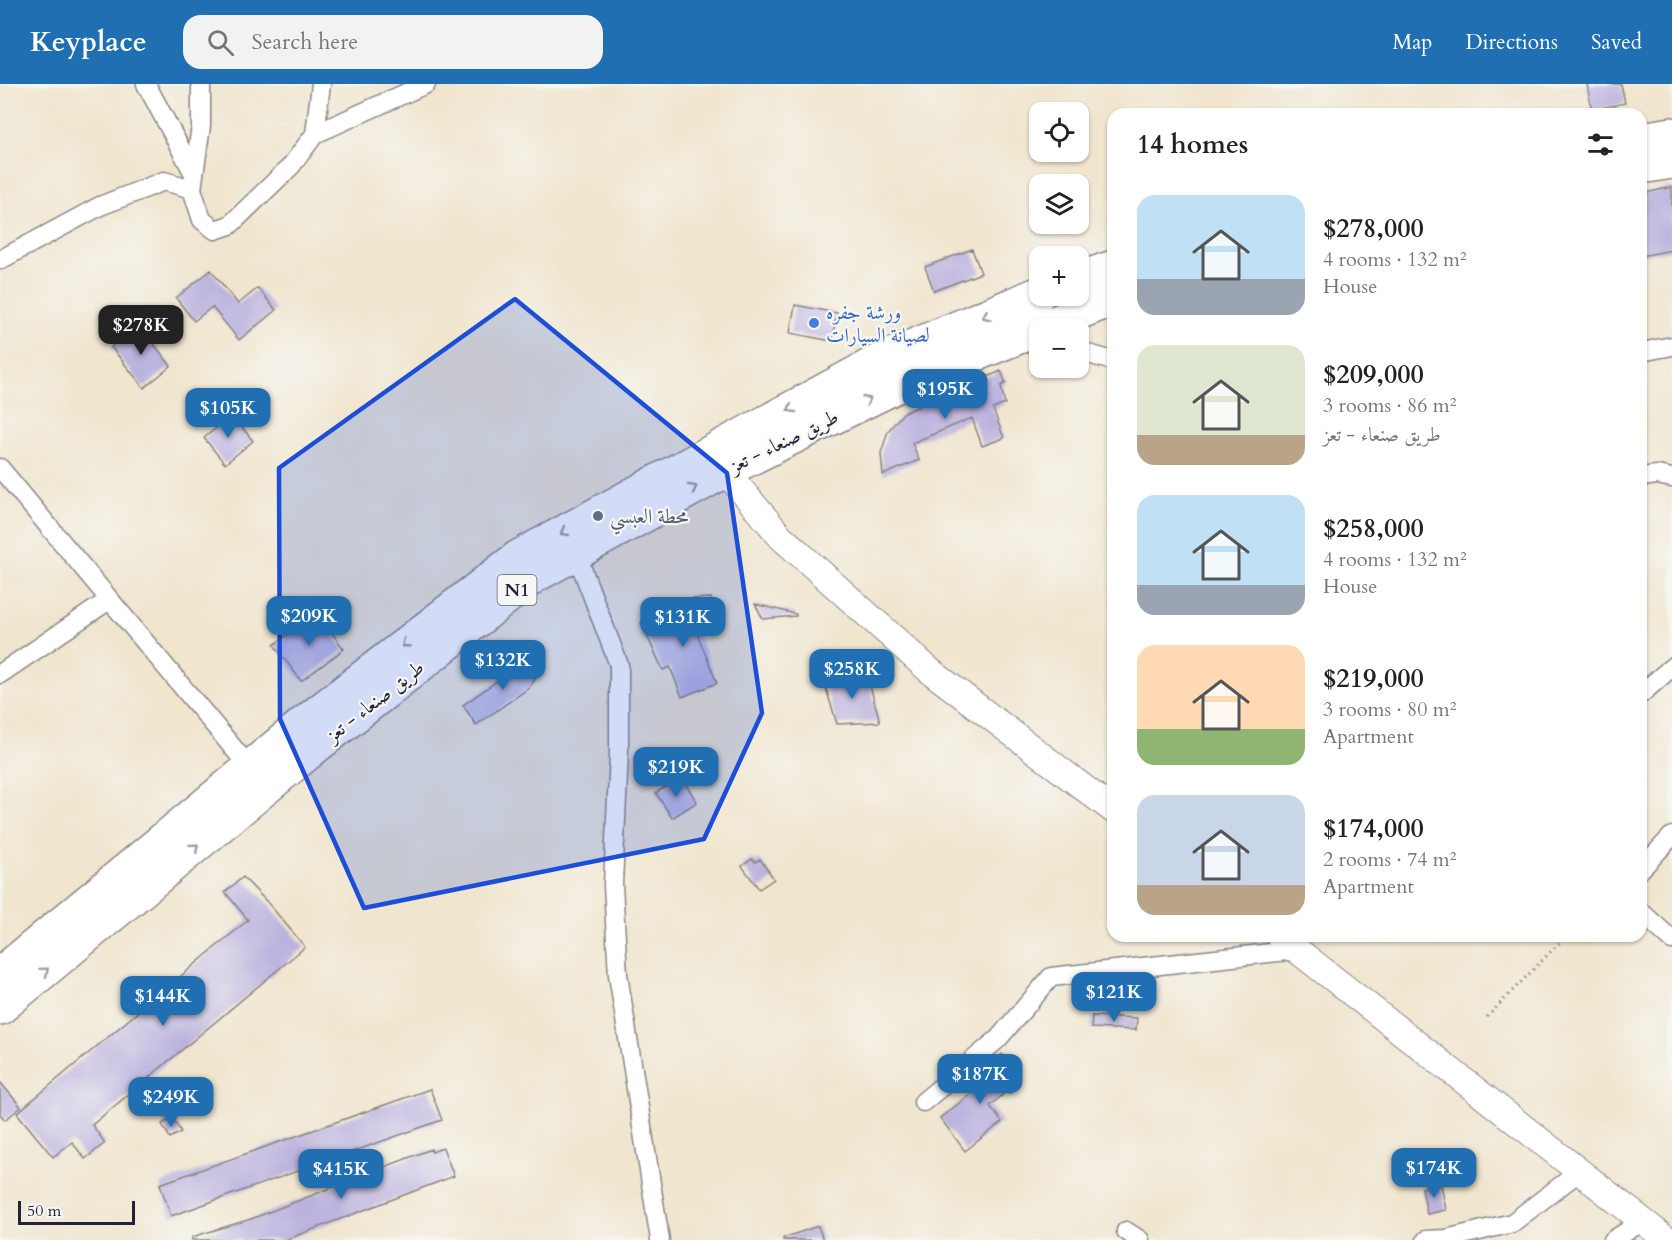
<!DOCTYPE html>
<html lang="en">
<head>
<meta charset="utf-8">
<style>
	body { margin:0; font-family:Cardo,Amiri,serif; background:#f2f2f2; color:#222; height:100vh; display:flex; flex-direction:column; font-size:22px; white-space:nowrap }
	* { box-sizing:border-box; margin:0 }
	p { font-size:20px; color:#767676 }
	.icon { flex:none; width:33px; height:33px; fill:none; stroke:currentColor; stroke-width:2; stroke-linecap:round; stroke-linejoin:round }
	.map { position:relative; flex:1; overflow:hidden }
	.side { position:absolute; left:1107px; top:24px; width:540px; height:834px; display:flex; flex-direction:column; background:#fff; border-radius:18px; box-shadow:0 2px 4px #0004 }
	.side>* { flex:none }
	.controls { position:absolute; left:1029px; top:18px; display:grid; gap:12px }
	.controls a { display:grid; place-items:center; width:60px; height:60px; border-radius:12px; background:#fff; box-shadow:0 2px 4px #0004; font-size:30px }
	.scale { position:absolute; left:18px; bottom:15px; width:117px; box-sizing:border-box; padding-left:6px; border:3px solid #22223b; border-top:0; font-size:16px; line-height:21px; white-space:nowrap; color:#22223b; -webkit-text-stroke:4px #f6f6f2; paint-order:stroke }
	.price { position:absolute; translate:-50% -51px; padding:0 14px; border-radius:12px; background:#1f6fb2; color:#fff; font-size:20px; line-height:39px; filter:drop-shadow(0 2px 3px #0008) }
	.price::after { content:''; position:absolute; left:50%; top:36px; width:18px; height:14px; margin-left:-9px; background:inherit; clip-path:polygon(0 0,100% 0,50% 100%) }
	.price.on { background:#222; color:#fff }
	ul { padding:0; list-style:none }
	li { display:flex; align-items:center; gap:18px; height:150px; padding:0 30px }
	li span { display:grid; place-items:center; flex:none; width:168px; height:120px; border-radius:18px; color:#555 }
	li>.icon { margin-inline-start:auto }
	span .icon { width:72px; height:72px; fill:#fffc; stroke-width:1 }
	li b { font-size:26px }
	h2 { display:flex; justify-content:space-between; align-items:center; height:72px; padding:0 30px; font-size:26px }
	header { display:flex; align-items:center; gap:36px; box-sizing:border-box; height:84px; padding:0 30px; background:#1f6fb2; color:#fff }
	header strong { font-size:28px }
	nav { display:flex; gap:33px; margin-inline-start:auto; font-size:21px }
	.search { width:420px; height:54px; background:#f2f2f2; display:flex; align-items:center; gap:15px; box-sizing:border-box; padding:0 21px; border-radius:18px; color:#767676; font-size:22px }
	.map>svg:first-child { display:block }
</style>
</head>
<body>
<header>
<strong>Keyplace</strong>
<div class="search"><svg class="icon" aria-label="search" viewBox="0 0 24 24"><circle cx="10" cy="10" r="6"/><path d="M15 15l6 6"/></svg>Search here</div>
<nav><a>Map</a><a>Directions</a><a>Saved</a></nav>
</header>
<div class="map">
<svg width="1672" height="1156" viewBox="0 0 1672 1156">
	<rect width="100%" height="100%" fill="#f6f6f2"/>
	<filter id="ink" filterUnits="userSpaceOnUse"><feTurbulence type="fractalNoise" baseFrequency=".0167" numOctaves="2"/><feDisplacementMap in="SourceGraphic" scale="12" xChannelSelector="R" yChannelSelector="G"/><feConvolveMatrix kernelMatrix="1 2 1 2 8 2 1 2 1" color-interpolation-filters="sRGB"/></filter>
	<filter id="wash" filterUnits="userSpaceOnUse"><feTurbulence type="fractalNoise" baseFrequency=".008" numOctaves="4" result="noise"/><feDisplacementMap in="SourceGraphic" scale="24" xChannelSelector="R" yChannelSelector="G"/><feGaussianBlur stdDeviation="1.35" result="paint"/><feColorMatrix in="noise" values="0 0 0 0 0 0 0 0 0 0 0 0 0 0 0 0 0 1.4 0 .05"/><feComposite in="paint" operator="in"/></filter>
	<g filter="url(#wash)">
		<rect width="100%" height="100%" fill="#f0e5cd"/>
		<g id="blocks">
			<path fill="#bbb2de" d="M1587,0H1621L1625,19L1592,26Z
				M1672,103V166L1641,172V110Z
				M972,165L981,189L934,207L925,183Z
				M211,186L238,220L258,204L276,226L239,256L212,223L194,237L176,214Z
				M795,221L837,229L832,257L790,249Z
				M139,241L171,282L144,304L111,263Z
				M1001,287L1006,299L1001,302L1005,320L993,325L1004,354L982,362L972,334L912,359L919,376L883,391L881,369L888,347L903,329Z
				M232,331L253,357L225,380L204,354Z
				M711,514V537H692L717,599L682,613L670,583L663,586L641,539L653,534L655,538L661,535L663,539L668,537L669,539L690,531L691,535V515Z
				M755,520L796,530V532L763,535Z
				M317,529L344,565L301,597L274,561Z
				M533,572L542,585L529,604L476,641L463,621Z
				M866,587L880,638L837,640L824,598Z
				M681,693L697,718L672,734L656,709Z
				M752,775L755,778L760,775L774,795L759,805L742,782Z
				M243,793L268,819L305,863L92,1041L105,1059L85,1075L72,1058L53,1073L17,1029L248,836L225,808Z
				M1092,932L1137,934L1136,946L1091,944Z
				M1002,970L1014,984L1010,1009L1006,1008L990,1022L1002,1038L965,1067L940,1034L980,1003L975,997Z
				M0,998L21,1023L5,1036L0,1030Z
				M430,1005L442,1036L171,1132L160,1100Z
				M173,1034L181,1048L170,1054L162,1040Z
				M443,1064L454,1092L285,1156H192V1153L251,1135L431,1065L432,1068Z
				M1441,1100L1446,1126L1427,1130L1422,1104Z
				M818,1142L823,1156H783V1154Z"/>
		</g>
	</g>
	<g filter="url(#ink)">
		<use href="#blocks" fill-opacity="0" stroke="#898484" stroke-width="1.5"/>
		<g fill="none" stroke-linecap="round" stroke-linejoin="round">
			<g stroke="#898484" stroke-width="21">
				<path id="street" d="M146,0L193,88
					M315,50L426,0
					M192,105L202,136L215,146L230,141L291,82L315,50L321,0
					M0,176L100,122L164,97L192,105L201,42V0
					M1078,267L1113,277
					M1641,268L1672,262
					M0,384L250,684
					M1641,393L1657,391L1672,394
					M576,469L619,581V668L613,801L618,891L660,1156
					M0,590L109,516
					M1641,610L1672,583
					M1641,785L1672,752
					M1641,828L1672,856
					M923,1018L998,955L1051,893L1297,866
					M1126,1147L1140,1156
					M1426,1156L1446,1155L1512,1139L1580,1087
					M1613,1156L1643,1137"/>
			</g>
			<g stroke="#898484" stroke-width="28">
				<path id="secondary" d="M725,387L781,453L929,586L1113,726
					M1279,852L1667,1156"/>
			</g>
			<g stroke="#898484" stroke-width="36">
				<path id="highway" d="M1641,55L1672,50
					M1641,83L1672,78
					M1078,195L1113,183
					M0,890L305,638L518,473L882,275L1040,209
					M0,924L318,661L533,493L725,387L895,303L1113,215"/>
			</g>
			<path stroke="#898484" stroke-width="3" stroke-dasharray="1.5 4.5" stroke-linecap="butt" d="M1487,933L1566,852"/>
			<use href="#street" stroke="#fff" stroke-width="18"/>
			<use href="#secondary" stroke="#fff" stroke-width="26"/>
			<use href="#highway" stroke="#fff" stroke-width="33"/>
		</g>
		<defs><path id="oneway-chevron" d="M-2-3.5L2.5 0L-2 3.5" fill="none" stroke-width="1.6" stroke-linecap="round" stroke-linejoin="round" transform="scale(1.5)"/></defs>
		<g stroke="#9c9ca7">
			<use href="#oneway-chevron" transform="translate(986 232) rotate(157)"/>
			<use href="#oneway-chevron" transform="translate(867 316) rotate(-26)"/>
			<use href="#oneway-chevron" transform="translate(791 325) rotate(151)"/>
			<use href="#oneway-chevron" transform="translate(693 404) rotate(-29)"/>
			<use href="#oneway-chevron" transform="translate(564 448) rotate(151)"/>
			<use href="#oneway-chevron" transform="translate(405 560) rotate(142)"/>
			<use href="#oneway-chevron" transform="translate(195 763) rotate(-40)"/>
			<use href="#oneway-chevron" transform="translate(45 887) rotate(-40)"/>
		</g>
	</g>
	<path fill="#1d4ed8" fill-opacity="0.2" stroke="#1d4ed8" stroke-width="4.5" stroke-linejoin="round" d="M515,215L727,389L762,629L704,755L364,824L280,635L279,384Z"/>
	<circle fill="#3f7fe0" stroke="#f6f6f2" stroke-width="2" cx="814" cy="239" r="6"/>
	<circle fill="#5c6f8a" stroke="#f6f6f2" stroke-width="2" cx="598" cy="432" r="6"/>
	<g text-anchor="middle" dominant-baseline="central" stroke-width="4.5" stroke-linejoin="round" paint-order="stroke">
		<rect fill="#f6f6f2" stroke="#626272" stroke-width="1.5" x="497.5" y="491" width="39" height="30" rx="4.5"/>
		<g font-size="18" font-weight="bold" fill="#22223b">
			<text x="517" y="506">N1</text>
		</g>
		<g font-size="20" fill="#366cbe" stroke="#f6f6f2" text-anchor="start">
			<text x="826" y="228">ورشة جفره<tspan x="826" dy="23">لصيانة السيارات</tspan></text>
		</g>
		<g font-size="20" fill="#22223b" stroke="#f6f6f2">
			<text transform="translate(784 357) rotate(-26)">طريق صنعاء - تعز</text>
			<text transform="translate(375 617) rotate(-38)">طريق صنعاء - تعز</text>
		</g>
		<g font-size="20" fill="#4e5e75" stroke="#f6f6f2" text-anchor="start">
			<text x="610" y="432">محطة العبسي</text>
		</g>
	</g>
</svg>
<div class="controls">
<a><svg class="icon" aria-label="locate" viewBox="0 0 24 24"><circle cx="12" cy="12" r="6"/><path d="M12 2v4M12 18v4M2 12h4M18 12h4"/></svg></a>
<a><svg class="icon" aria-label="layers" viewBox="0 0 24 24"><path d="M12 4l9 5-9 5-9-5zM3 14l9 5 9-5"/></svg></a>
<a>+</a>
<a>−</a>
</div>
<div class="scale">50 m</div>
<b class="price on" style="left:141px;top:272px">$278K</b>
<b class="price" style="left:945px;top:336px">$195K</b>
<b class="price" style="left:228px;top:355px">$105K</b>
<b class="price" style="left:309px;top:563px">$209K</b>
<b class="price" style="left:683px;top:564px">$131K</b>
<b class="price" style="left:503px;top:607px">$132K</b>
<b class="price" style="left:852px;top:616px">$258K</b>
<b class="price" style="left:676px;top:714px">$219K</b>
<b class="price" style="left:1114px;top:939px">$121K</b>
<b class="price" style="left:163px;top:943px">$144K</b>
<b class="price" style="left:980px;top:1021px">$187K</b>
<b class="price" style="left:171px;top:1044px">$249K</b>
<b class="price" style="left:1434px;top:1115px">$174K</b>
<b class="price" style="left:341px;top:1116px">$415K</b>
<section class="side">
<h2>14 homes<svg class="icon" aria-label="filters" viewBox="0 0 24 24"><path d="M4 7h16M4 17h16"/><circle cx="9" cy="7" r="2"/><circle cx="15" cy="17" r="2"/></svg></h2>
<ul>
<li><span style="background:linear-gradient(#bfe0f5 70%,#9aa5b1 0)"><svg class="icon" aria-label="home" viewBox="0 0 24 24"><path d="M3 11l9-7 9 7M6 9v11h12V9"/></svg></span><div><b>$278,000</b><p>4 rooms · 132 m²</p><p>House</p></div></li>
<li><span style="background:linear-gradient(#dfe7d0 75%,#b9a48a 0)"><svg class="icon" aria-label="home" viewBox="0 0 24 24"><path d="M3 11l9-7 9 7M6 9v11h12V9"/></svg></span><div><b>$209,000</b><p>3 rooms · 86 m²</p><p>طريق صنعاء - تعز</p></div></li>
<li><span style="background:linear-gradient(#bfe0f5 75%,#9aa5b1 0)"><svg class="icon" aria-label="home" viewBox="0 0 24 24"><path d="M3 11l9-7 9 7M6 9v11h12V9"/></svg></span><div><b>$258,000</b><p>4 rooms · 132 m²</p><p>House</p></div></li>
<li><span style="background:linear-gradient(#ffd9b3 70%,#8fb573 0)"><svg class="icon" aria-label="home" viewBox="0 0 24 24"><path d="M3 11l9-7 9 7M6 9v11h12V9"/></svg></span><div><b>$219,000</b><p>3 rooms · 80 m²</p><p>Apartment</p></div></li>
<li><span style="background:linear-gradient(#c9d6e8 75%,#b9a48a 0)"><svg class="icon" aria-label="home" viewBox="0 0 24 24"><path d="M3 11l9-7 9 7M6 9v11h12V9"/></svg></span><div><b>$174,000</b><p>2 rooms · 74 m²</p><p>Apartment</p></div></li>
</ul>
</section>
</div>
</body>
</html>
